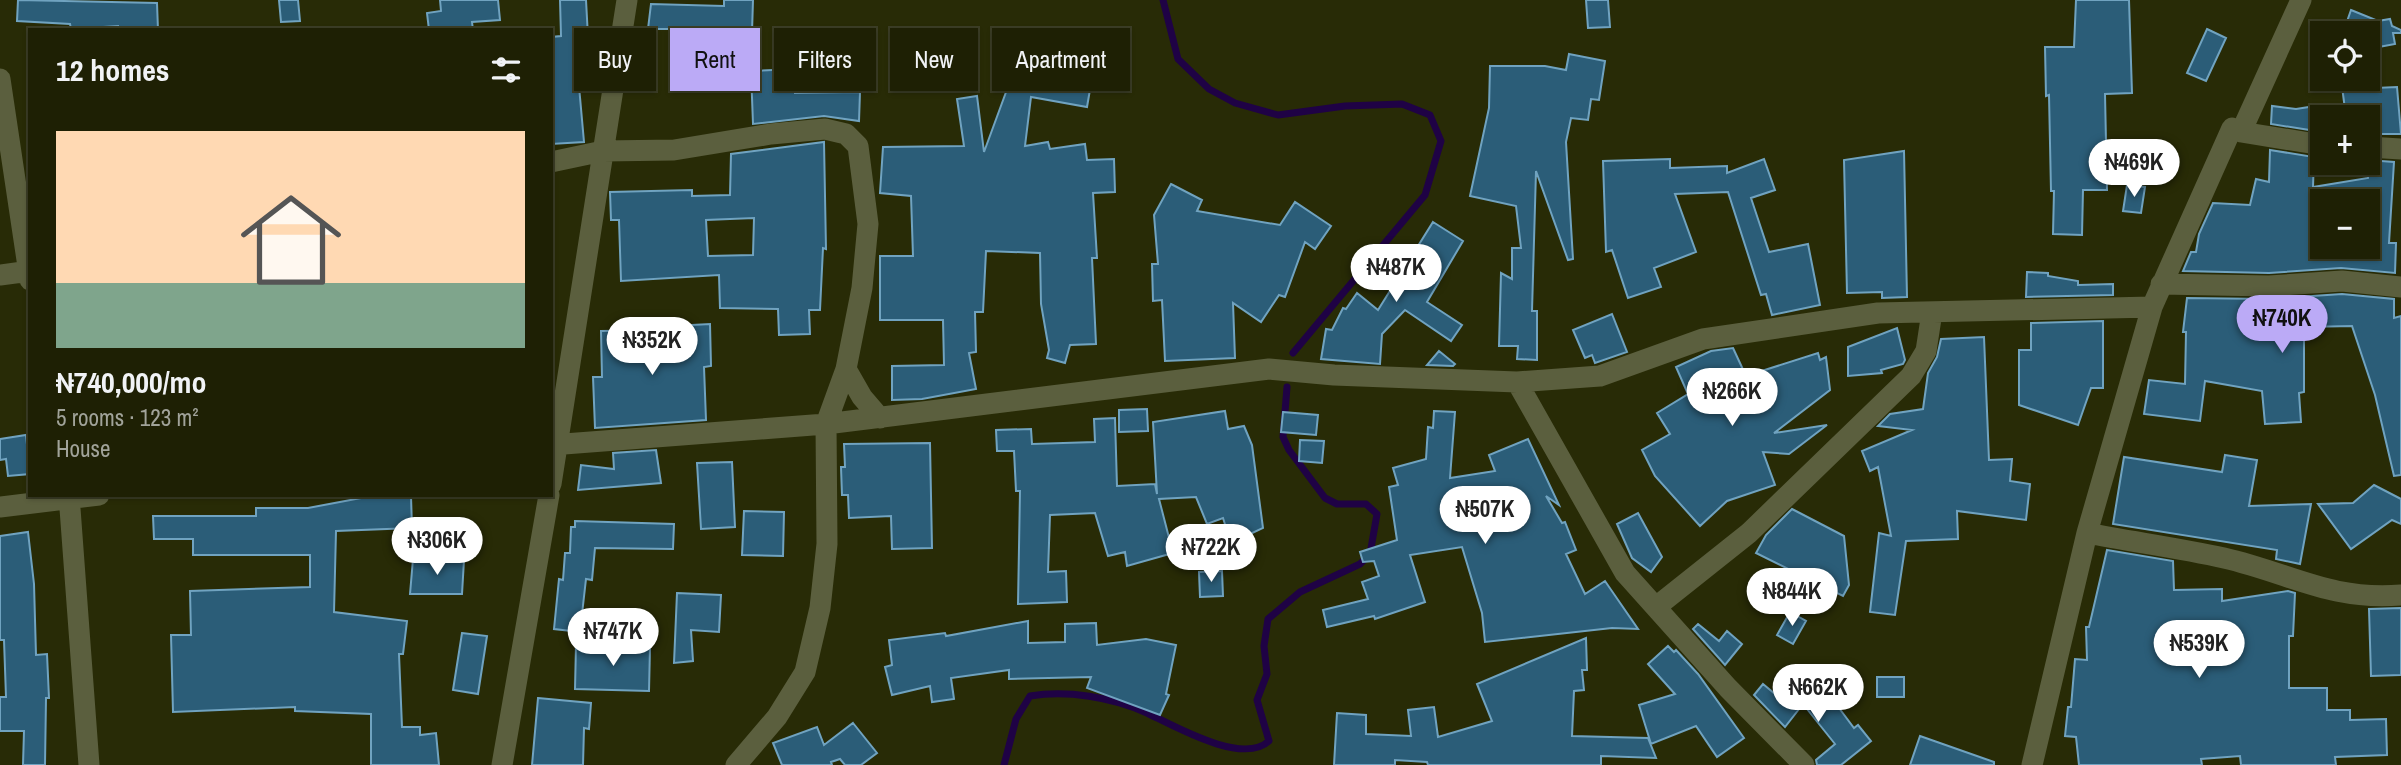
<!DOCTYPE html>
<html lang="en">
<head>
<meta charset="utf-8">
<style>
	body { margin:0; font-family:"Archivo Narrow",sans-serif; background:#26280e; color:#f1f3f6; height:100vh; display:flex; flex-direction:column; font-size:26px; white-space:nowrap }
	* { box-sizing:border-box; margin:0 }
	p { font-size:23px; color:#a1a39a }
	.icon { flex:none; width:38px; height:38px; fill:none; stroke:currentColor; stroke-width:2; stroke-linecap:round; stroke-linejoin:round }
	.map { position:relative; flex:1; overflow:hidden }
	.panel { position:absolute; left:28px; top:28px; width:525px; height:469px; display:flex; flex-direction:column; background:#1e2004; border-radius:0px; box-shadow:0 2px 5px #0004,0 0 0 2px #3c3e26 }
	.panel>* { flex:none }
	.guide { position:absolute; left:574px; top:28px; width:665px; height:63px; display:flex; gap:14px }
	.controls { position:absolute; left:2310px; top:21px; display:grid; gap:14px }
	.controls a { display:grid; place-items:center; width:70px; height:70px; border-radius:0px; background:#1e2004; box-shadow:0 2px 5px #0004,0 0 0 2px #3c3e26; font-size:35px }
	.price { position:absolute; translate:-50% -60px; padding:0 16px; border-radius:24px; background:#fff; color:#222; font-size:23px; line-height:46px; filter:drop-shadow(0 2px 4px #0008) }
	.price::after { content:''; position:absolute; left:50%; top:42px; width:21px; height:16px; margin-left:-10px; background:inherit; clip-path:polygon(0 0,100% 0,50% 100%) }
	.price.on { background:#bbaaf6; color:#111 }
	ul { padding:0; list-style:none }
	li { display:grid; align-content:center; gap:14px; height:371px; padding:0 28px }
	li span { display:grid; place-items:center; height:217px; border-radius:0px; color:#555 }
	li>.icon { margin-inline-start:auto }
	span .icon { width:126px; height:126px; fill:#fffc; stroke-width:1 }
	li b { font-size:30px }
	h2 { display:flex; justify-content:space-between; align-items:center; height:84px; padding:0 28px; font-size:30px }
	.chip { padding:0 24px; border-radius:0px; background:#1e2004; box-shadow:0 2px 5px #0004,0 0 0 2px #3c3e26; font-size:24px; line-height:63px }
	.chip.on { background:#bbaaf6; color:#111 }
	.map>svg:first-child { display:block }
</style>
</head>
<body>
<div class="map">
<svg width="2401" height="765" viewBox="0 0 2401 765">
	<rect width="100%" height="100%" fill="#282b06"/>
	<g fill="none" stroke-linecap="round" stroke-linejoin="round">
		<path stroke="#1f0245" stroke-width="7" d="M1163,0L1178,59L1209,89L1235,103L1278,115L1345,106L1402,104L1430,115L1441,141L1425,195L1293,353
			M1004,765L1016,719L1030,696C1067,690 1112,697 1147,713C1178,728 1243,765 1269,741L1257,700L1267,674L1264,646L1268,619L1300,592L1360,564L1370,554L1377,514L1366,504H1337L1325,498L1289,450L1283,437L1287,387"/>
	</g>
	<path fill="#2b5d78" stroke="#70a3c0" stroke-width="2" fill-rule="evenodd" d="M18,0L157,3L158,30H118V26L71,29L70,24L17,21Z
		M279,0H298L300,21L281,22Z
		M440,0H498L500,20L472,22L473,30H429L427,13L441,11Z
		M560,0H586L590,74L578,75L584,142L551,144V37L561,36Z
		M724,0H753L751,64L715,65L714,38H702V29H648L651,4L724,6Z
		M1586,0H1608L1610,27L1588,28Z
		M2076,0H2129L2132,93L2105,94L2107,190H2083L2082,235L2053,234L2054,191H2051L2049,95L2046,96L2045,47H2074Z
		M2351,10L2378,21L2390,19L2392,26L2401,30V33H2393L2395,44L2368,49V33H2343Z
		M2207,29L2226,38L2206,81L2187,73Z
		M1078,40L1098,43L1087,107L1031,97L1025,146L1048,142L1050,149L1085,144L1087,160L1114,159L1115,192L1093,193L1097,258H1092L1096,344L1070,345L1065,363L1047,358L1049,350L1041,304L1040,253L986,251L983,312H975L976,352L969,353L976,389L922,399L892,400V366L944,365L943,320H880V256H913L911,196L880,193L883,147L964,146L957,99L977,96L984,152L1016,65L1070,84Z
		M1569,54L1605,61L1599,100L1591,99L1588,120L1571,118L1566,142L1573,259L1568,260L1536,171L1532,311H1537V360L1517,359L1518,346H1499L1501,273L1512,279V248H1521L1516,206L1470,196L1489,108L1490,66H1545L1566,70Z
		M794,69L795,93L860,92L859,121L824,116L753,124L751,71Z
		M2341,79H2374L2375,88L2397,87L2401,134H2368V117H2346Z
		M2322,105V132L2271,124L2272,106L2296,109Z
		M824,142L826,249L823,248L820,310H809L810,334L779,335L778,309L720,308L719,275L621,281L619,220H611L610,192L692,190V196L730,195L731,154ZM754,218L753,255L708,256L706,220Z
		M2270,150L2314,157L2313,187L2368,178V160L2394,162L2389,243H2396L2395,273L2341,268L2269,273L2183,271L2191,252H2196L2199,234L2213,203L2250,205L2256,179L2269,182ZM2319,201H2368V247H2317Z
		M1904,151L1907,297L1882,298V292L1847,293L1844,160Z
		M1670,159V168L1727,166V173L1764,159L1775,190L1751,198L1769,252L1808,244L1820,305L1772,315L1766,294L1761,295L1728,192L1675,194L1696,252L1654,268L1661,287L1628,298L1612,250L1606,252L1603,161Z
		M1171,184L1202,200L1197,211L1280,225L1295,202L1331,226L1315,249L1305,242L1285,297L1279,295L1261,322L1233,303L1235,358L1165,361L1162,300L1153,301L1152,264H1158L1154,215Z
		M2127,185L2145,187L2141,213L2123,211Z
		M1433,222L1463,241L1427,302L1462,325L1451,341L1405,310L1382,334L1380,364L1321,359L1326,329L1332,330L1343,308L1346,309L1357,293L1378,310Z
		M2027,272L2048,273V276L2078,281V285L2113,284V295L2026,297Z
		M2342,294L2394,299V318L2401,316V475L2394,476L2375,395L2352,326L2304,327V392L2299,393L2301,422L2265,424L2262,391L2205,381L2200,421L2144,414L2149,380L2185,384L2186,332H2183L2187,298L2269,299Z
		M1612,314L1627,352L1595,363L1592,355L1585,358L1573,330Z
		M2103,321V388H2091L2078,425L2019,405V350H2031V323Z
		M710,324L711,366L704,367L706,420L595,428L593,377H602L601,331L674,330L673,326Z
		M1897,328L1905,360L1903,364L1881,370L1882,373L1848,376V347Z
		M1984,337L1989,460L2012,459L2010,481L2030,484L2026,520L1957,511L1958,539L1906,541L1895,615L1870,612L1879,533L1891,536L1878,467L1870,471L1862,451L1912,430L1878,426L1890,414L1923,409L1928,373L1937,357L1941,339Z
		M1733,348L1746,376L1818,353L1820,360L1826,357L1830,390L1774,433L1827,425L1789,454L1763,452L1775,485L1727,501L1700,526L1655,476L1642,450L1670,434L1657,413L1688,394L1676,367L1711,351Z
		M1439,351L1455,364L1453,366L1427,365Z
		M1147,409L1148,431L1119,432V410Z
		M1225,411L1228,429L1244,426L1252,445L1263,528L1231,543L1223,518L1207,524L1196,497L1159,499L1173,553L1127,566L1125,552L1108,556L1095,513L1050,515L1048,572L1066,571L1067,602L1018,604L1020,491H1016L1014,451H997L996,430L1031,429L1032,444L1095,442L1094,419L1115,418L1117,486L1155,484L1157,494L1153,422Z
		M1434,411L1455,412L1450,478L1495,471L1489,455L1528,439L1559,505L1546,496L1562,523L1565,522L1576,550L1566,554L1585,594L1605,581L1638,629L1612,628L1485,642L1482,613L1462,547L1410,555L1425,602L1375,619L1374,616L1327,627L1323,610L1368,599L1362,582L1379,576L1374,561L1363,562L1360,552L1397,540L1389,487L1398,485L1393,468L1426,459L1428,427L1433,428Z
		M1283,412L1318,415L1316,435L1281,432Z
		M26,435L30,474L8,476L6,459L0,460V439Z
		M1300,440L1324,441L1322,463L1299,461Z
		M930,443L932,548L892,549L891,516L849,518L848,495H842L841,467H845L844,444Z
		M656,450L661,483L578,490L581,465L614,469L613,453Z
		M2225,455L2257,460L2249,506L2311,504L2300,564L2276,559L2277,550L2113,524L2124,457L2222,472Z
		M732,462L735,527L701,529L697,463Z
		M2374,485L2401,499V524L2392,520L2351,549L2318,504L2353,503Z
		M411,496L412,528L336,531L334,612L407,621L403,654H399L402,727H420V735L436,733L439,765H371V714L295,711V707L173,712L171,635H191L190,591L310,587V555H193V539H154L153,516H256V508H308L361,498Z
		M1792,509L1844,536L1849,585L1843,596L1756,553L1766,535Z
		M744,511L784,512L783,556L742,555Z
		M1638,513L1662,557L1651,572L1632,558L1617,524Z
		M575,521L674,524L673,549L595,548L592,580L586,579L580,632L554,629L559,579L563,580L565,553H570L571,527H575Z
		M28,532L34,584L36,655L47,654L49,698H46L45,765H23L24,731H0V697H6L4,640H0V536Z
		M2107,550L2173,561L2174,590L2222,589V601L2288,591L2295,593L2293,636H2289V688H2327V710H2350V720L2386,719L2387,755L2335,757L2336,765H2241L2240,756L2201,759L2202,765H2079L2076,737L2065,736L2068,707H2071L2075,659L2087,660L2086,627H2089Z
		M413,559L464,560L462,594H410Z
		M1222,571L1223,596L1200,597L1199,572Z
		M677,593L721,595L719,632L691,630L693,661L674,663Z
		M2401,608V675L2371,676L2369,609Z
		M1790,612L1806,621L1793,644L1777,635Z
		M1028,621V643L1065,642V624L1096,623L1097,645L1146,639L1176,645L1166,694L1169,695L1160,715L1087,688L1091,677L1009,679V670L951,678L954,699L932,702L930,686L892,695L885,667L892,665L889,640L945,633L946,636Z
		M1698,624L1719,641L1727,631L1742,644L1725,665L1693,629Z
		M462,633L487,636L478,694L453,690Z
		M1586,638L1587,670H1582L1584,690L1574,691L1572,736L1648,738L1656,758L1601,756V765H1428L1427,762L1395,760V765H1334L1337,713L1366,715V734L1411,736L1408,710L1434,707L1438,737L1492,721L1477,684Z
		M576,645L650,647L649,691L575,689Z
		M1668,646L1674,652L1676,650L1698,674L1744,738L1717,757L1696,726L1651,744L1639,705L1675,694L1648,664Z
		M1877,677H1904V697H1877Z
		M1763,684L1781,699L1789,691L1839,708L1854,728L1858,725L1871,741L1841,765H1817L1816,760L1835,744L1803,704L1785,727L1754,695Z
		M538,698L591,703L589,729L584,728L583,765H532Z
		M853,723L877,753L861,765H845L840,759L831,762L832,765H782L773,743L817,727L824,745Z
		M1920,736L1994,762V765H1910Z"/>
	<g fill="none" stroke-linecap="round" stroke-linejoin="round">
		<path stroke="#5b5f3e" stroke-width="21" d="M0,79L30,280
			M2241,132L2322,145
			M2368,147L2401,149
			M551,162L603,151L674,150L771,134L825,129L846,134L858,146L868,224L862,288L846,369L826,424L827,544L820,608L805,672L777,717L736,765
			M0,275L30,271
			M2161,284L2269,286L2342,281L2401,287
			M846,369L862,397L880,418
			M1517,382L1625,573L1728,688L1804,765
			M551,445L826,424L1269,369L1334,375L1517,382L1600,376L1703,339L1878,313L2152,307
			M551,484L627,0
			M69,495L89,765
			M0,507L99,495
			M2087,533C2133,542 2179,548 2224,558C2290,573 2330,601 2401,595
			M1656,607L1749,533L1911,376L1926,351L1932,312
			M502,765L549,495
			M2032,765L2087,533L2152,307L2232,128L2241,132L2301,0"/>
	</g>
</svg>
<div class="controls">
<a><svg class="icon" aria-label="locate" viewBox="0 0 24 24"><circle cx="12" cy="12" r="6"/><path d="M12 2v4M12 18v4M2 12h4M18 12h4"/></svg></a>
<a>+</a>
<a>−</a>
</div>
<b class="price" style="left:2134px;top:199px">₦469K</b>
<b class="price" style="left:1396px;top:304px">₦487K</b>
<b class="price on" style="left:2282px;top:355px">₦740K</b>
<b class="price" style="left:652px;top:377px">₦352K</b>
<b class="price" style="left:1732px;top:428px">₦266K</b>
<b class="price" style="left:1485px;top:546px">₦507K</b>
<b class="price" style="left:437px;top:577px">₦306K</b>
<b class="price" style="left:1211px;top:584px">₦722K</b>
<b class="price" style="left:1792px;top:628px">₦844K</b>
<b class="price" style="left:613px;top:668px">₦747K</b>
<b class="price" style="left:2199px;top:680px">₦539K</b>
<b class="price" style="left:1818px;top:724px">₦662K</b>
<div class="guide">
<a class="chip">Buy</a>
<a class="chip on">Rent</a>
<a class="chip">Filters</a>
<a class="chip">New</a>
<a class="chip">Apartment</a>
</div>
<section class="panel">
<h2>12 homes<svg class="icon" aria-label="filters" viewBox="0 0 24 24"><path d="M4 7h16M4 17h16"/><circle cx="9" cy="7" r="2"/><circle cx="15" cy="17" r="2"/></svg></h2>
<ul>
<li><span style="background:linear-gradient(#ffd9b3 70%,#7fa58c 0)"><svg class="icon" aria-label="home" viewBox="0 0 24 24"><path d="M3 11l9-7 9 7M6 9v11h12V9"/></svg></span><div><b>₦740,000/mo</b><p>5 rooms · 123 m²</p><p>House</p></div></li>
</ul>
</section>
</div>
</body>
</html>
